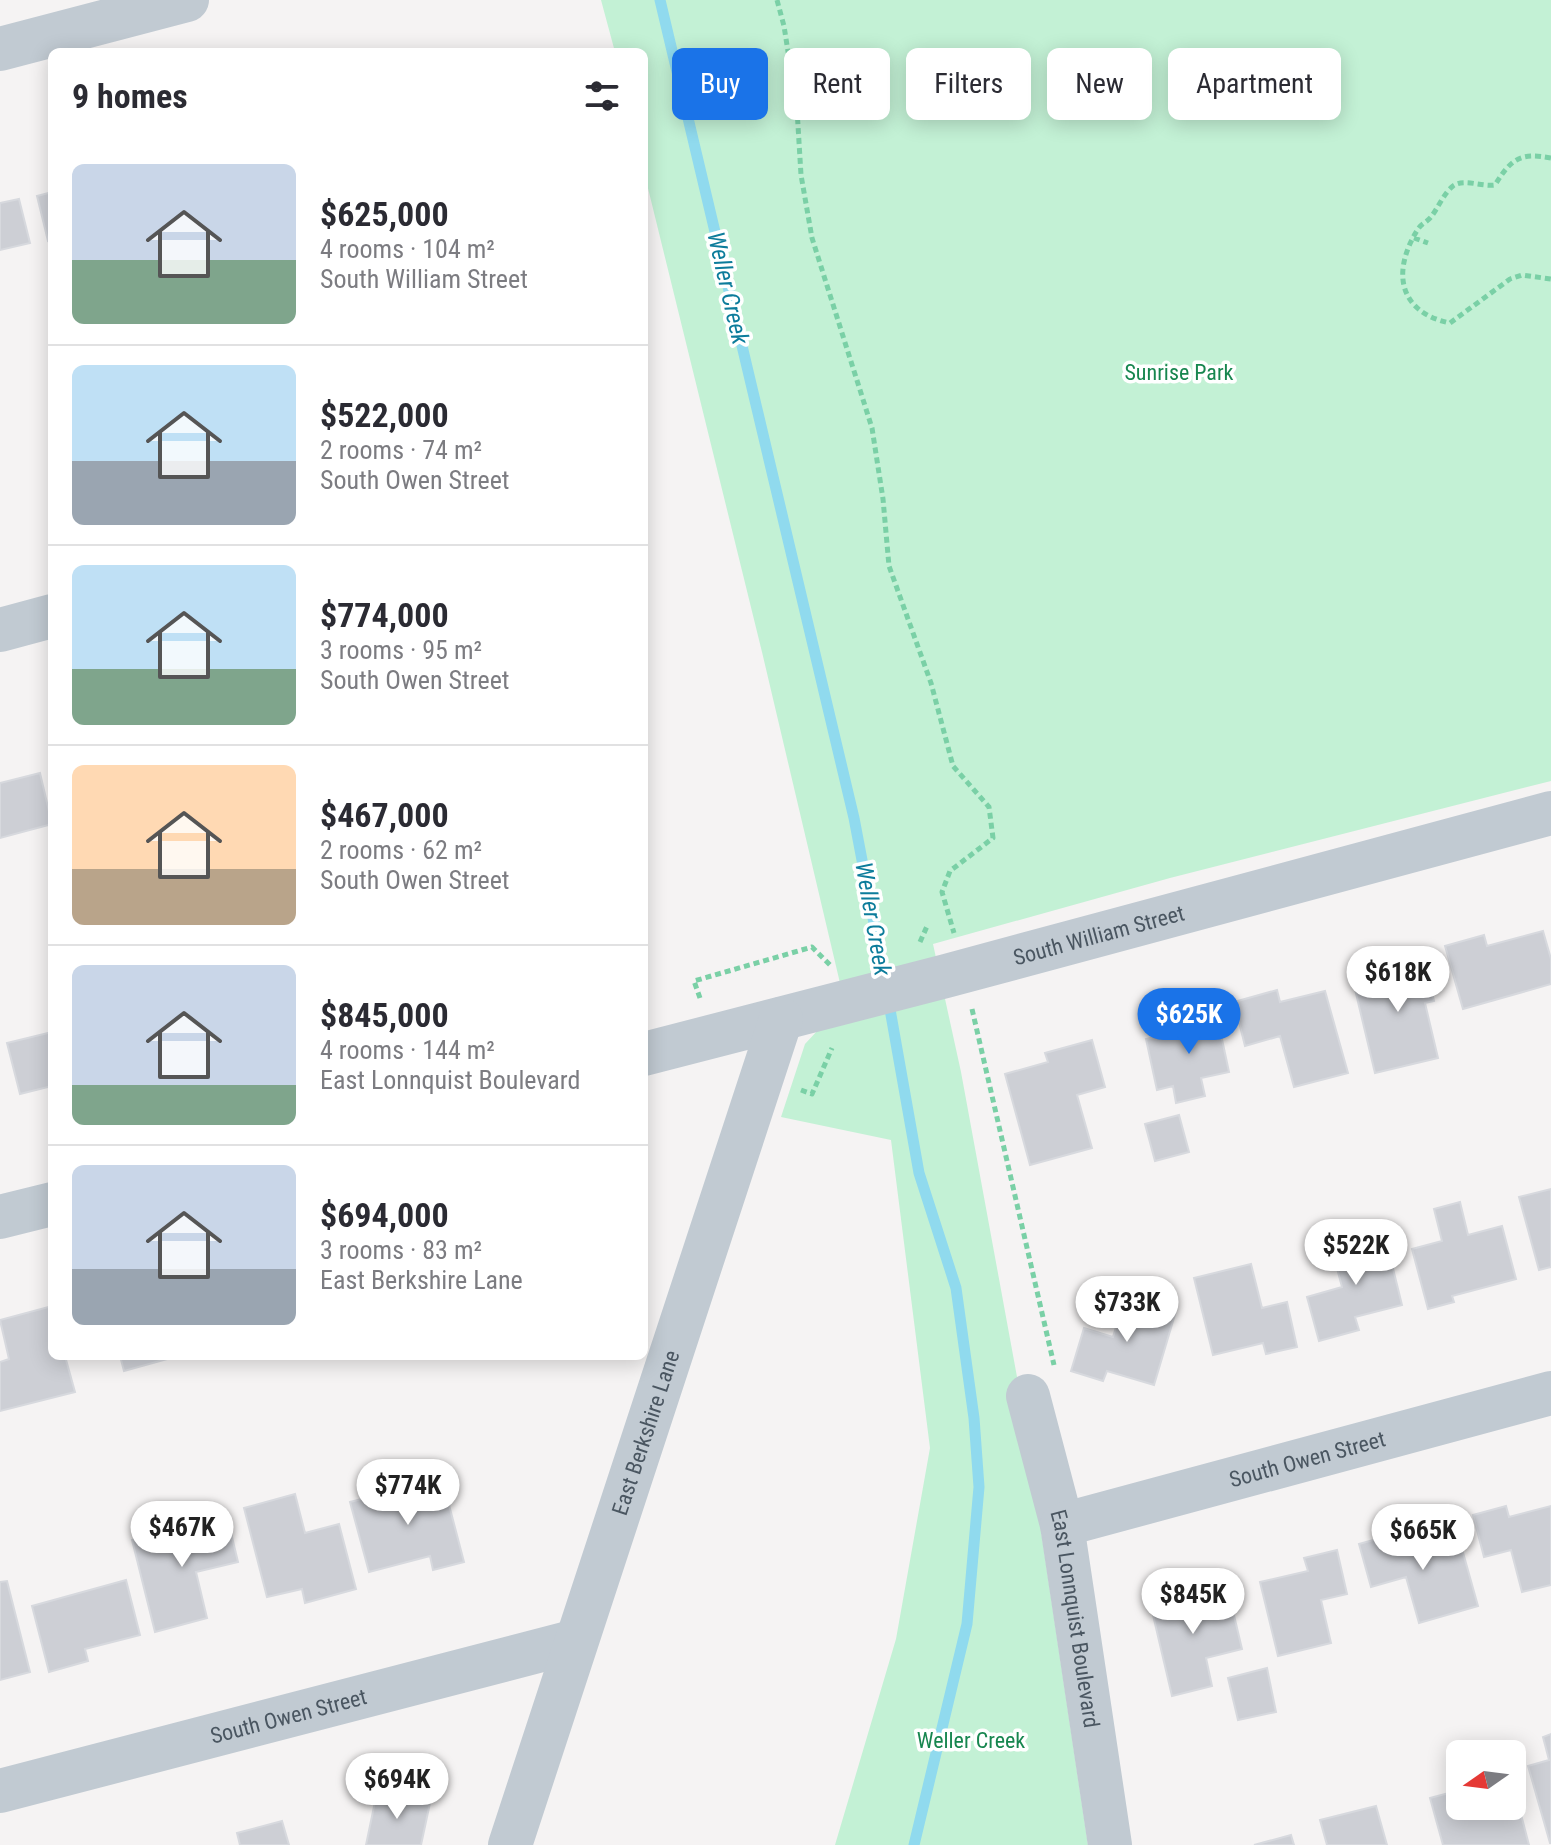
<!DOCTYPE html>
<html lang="en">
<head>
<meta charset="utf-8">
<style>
	body { margin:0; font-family:"Roboto Condensed",sans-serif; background:#f2f2f3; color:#2b2b33; height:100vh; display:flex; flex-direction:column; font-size:30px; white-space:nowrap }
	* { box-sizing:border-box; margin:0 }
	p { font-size:26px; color:#7c7c81 }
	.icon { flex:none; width:44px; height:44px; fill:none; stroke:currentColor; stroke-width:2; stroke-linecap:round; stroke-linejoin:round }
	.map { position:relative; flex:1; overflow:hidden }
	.sheet { position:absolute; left:48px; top:48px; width:600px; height:1312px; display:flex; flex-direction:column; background:#fff; border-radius:12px; box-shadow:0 4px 20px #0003 }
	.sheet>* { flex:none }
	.guide { position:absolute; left:672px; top:48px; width:758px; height:72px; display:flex; gap:16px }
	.needle { width:52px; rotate:256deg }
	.tools { position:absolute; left:1446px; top:1740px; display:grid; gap:16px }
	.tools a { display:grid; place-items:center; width:80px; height:80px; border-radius:12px; background:#fff; box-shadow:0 4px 20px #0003; font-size:40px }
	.price { position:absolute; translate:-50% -68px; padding:0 18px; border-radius:28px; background:#fff; color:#222; font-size:26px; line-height:52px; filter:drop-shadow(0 2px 4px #0008) }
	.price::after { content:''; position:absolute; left:50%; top:48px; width:24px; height:18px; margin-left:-12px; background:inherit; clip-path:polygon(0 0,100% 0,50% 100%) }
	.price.selected { background:#1a73e8; color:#fff }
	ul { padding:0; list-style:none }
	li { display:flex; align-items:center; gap:24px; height:200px; padding:0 24px }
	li+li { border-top:2px solid #e1e1e2 }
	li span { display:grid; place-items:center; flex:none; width:224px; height:160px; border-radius:12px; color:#555 }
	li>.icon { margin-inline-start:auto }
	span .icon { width:96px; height:96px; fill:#fffc; stroke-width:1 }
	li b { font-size:34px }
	h2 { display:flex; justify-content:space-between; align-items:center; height:96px; padding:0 24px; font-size:34px }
	.chip { padding:0 28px; border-radius:12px; background:#fff; box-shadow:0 4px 20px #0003; font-size:28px; line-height:72px }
	.chip.selected { background:#1a73e8; color:#fff }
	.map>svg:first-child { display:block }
</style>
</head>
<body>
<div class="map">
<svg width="1551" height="1845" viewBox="0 0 1551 1845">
	<rect width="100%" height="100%" fill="#f5f3f3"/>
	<path fill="#c3f1d5" d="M601,0H1551V781L1170,878L933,944L961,1072L1022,1404L1088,1845H835L896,1639L930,1448L891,1140L781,1117L805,1044L818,1030L848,1017L762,652L644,172V52H615Z"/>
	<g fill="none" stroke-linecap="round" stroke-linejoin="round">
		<path stroke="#90daee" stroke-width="11" d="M660,0L854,818L885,981
			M888,998L919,1173L956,1288L974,1418L979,1487L967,1624L914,1845"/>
	</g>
	<path fill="#cdcfd5" stroke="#d7d9de" stroke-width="2" d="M52,192V240L48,241L37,196Z
		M19,199L30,243L0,250V203Z
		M40,773L52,824L0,838V783Z
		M1543,931L1551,959V984L1463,1009L1445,946L1484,935L1487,946Z
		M1423,952L1434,1001L1425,1003L1438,1058L1375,1073L1353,981L1394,971L1391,960Z
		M1277,990L1280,1002L1325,991L1348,1073L1294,1087L1280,1036L1245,1046L1234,1002Z
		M1216,1011L1229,1072L1201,1078L1205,1096L1176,1103L1173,1086L1157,1090L1146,1039L1179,1032L1177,1020Z
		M52,1032V1086L20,1094L7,1043Z
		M1092,1040L1105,1087L1077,1095L1092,1148L1030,1165L1005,1074L1048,1062L1045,1053Z
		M1179,1115L1189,1152L1155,1161L1145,1124Z
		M1551,1189V1267L1539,1270L1519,1197Z
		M1460,1202L1468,1235L1502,1226L1516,1279L1452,1296L1454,1302L1428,1309L1412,1249L1442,1241L1434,1209Z
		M1384,1232L1402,1305L1355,1317L1359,1330L1319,1341L1307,1297L1342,1287L1331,1246Z
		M1251,1264L1262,1308L1287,1302L1297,1347L1266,1354L1263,1343L1213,1355L1194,1278Z
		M1125,1297L1176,1311L1154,1385L1107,1371L1103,1381L1071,1371L1084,1328L1113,1337Z
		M52,1306V1356H65L75,1392L0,1411V1362L9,1359L0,1320Z
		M120,1356H178L124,1371Z
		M442,1478L464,1562L433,1570L430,1556L369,1572L350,1502Z
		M295,1494L305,1533L339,1524L356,1589L305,1603L302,1589L267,1597L244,1508Z
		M1506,1506L1509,1517L1551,1506V1585L1522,1592L1511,1550L1484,1557L1473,1515Z
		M227,1516L238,1562L196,1572L207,1618L155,1632L132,1540Z
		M1457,1531L1478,1606L1419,1623L1406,1577L1371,1587L1359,1544L1402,1532L1406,1545Z
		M1337,1550L1347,1594L1321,1600L1331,1643L1278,1656L1260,1582L1308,1571L1304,1558Z
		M126,1580L140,1635L85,1649L88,1661L49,1672L32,1606Z
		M7,1581L30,1672L0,1680V1582Z
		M1188,1588L1190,1599L1228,1590L1242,1649L1206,1658L1212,1686L1172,1696L1149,1598Z
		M1267,1668L1276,1712L1238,1720L1228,1678Z
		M1551,1734V1843H1550L1528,1766L1549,1760L1543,1737Z
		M1512,1780L1529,1845H1443L1430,1798L1460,1790V1806H1512Z
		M377,1792L430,1803L421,1845H366Z
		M1376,1806L1387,1845H1327L1320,1820Z
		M282,1821L289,1845H240L237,1833Z
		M1291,1835L1294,1845H1254Z"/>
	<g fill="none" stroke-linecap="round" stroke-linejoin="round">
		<path stroke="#7ad0a6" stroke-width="5" stroke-dasharray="6 4" stroke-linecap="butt" d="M777,0L784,26L797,109L801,175L812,238L872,428L883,499L889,566L931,683L953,766L989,807L993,838L950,871L942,892L954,933
			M1551,158C1520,152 1511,159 1495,185C1481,187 1464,178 1453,186C1444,193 1438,208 1431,217C1427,222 1421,224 1418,229C1392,270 1397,312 1450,323L1510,279L1522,275L1551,279
			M1414,238L1428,243
			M920,942L928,924
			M700,998L694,981L812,947L830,965
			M972,1009L1054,1365
			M801,1090L812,1094L832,1048"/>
		<g stroke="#c1cad2" stroke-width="44">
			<path d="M0,49L187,0"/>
			<path d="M0,630L52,616"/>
			<path id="s1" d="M644,1054L946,976L1551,813"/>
			<path d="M0,1217L52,1204"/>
			<path id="s2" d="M1028,1396L1062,1525L1110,1845"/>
			<path id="s3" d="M1062,1525L1551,1393"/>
			<path id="s4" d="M0,1791L576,1641"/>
			<path id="s5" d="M510,1845L781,1019"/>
		</g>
	</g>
	<g text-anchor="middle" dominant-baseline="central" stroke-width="7" stroke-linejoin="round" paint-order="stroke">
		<g font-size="22" fill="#17864f" stroke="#fff">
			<text x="1179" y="372">Sunrise Park</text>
			<text x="971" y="1740">Weller Creek</text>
		</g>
		<g font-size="22" fill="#4a5661" stroke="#fff">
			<text stroke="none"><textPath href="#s1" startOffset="470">South William Street</textPath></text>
			<text stroke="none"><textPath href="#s5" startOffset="434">East Berkshire Lane</textPath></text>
			<text stroke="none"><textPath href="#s3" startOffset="254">South Owen Street</textPath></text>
			<text stroke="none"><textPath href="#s2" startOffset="228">East Lonnquist Boulevard</textPath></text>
			<text stroke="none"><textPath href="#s4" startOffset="298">South Owen Street</textPath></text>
		</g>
		<g font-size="24" font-style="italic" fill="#0c7c9b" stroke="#fff">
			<text transform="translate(728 288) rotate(77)">Weller Creek</text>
			<text transform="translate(873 919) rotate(80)">Weller Creek</text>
		</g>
	</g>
</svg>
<div class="tools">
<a><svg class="needle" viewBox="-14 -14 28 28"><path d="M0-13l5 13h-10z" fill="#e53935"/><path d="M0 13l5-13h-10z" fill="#7c7c81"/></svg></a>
</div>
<b class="price" style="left:1398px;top:1014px">$618K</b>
<b class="price selected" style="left:1189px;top:1056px">$625K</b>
<b class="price" style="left:1356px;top:1287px">$522K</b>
<b class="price" style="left:1127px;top:1344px">$733K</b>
<b class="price" style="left:408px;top:1527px">$774K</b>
<b class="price" style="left:182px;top:1569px">$467K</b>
<b class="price" style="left:1423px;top:1572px">$665K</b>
<b class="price" style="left:1193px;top:1636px">$845K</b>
<b class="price" style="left:397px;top:1821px">$694K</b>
<div class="guide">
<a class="chip selected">Buy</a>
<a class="chip">Rent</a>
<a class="chip">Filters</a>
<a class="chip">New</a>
<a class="chip">Apartment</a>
</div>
<section class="sheet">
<h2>9 homes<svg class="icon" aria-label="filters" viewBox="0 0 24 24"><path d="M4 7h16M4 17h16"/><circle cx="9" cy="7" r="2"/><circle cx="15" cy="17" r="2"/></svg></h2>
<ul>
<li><span style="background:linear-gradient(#c9d6e8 60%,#7fa58c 0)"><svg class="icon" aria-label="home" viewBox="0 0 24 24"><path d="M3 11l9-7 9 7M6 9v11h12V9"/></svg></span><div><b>$625,000</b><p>4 rooms · 104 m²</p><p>South William Street</p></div></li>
<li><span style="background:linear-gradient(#bfe0f5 60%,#9aa5b1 0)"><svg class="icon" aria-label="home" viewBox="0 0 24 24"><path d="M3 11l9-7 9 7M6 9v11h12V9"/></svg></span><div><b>$522,000</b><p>2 rooms · 74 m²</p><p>South Owen Street</p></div></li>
<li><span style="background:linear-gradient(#bfe0f5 65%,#7fa58c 0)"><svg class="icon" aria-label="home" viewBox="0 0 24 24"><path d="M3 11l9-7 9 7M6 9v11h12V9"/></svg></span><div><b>$774,000</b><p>3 rooms · 95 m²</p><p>South Owen Street</p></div></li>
<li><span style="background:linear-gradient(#ffd9b3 65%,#b9a48a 0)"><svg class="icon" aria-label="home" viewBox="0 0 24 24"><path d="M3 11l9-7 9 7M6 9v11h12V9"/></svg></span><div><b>$467,000</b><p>2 rooms · 62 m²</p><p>South Owen Street</p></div></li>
<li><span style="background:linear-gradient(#c9d6e8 75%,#7fa58c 0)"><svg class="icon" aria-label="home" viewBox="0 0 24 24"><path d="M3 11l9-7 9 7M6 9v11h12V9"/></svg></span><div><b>$845,000</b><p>4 rooms · 144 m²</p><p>East Lonnquist Boulevard</p></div></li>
<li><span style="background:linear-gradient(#c9d6e8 65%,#9aa5b1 0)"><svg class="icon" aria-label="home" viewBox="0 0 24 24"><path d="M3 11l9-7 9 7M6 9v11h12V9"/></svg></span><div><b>$694,000</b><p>3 rooms · 83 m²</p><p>East Berkshire Lane</p></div></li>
</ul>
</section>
</div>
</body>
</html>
